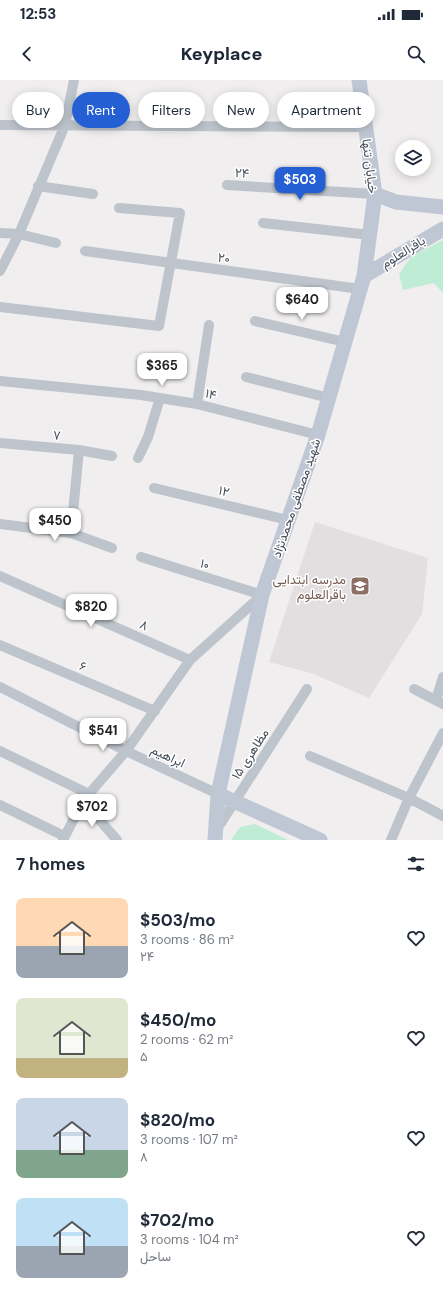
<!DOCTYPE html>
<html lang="en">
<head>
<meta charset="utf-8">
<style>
	body { margin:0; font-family:"DM Sans",Vazirmatn,sans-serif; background:#f2f2f3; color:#1f2937; height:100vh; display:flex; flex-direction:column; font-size:15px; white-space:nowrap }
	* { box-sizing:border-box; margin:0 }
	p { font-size:13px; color:#747a83 }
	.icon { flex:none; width:22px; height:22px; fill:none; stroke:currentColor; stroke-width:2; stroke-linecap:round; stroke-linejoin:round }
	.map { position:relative; height:760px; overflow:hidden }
	.panel { display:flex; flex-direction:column; background:#fff; flex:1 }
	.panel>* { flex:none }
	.hud { position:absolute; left:12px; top:12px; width:419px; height:36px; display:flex; gap:8px }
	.buttons { position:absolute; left:395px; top:60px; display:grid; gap:8px }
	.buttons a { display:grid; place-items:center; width:36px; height:36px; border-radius:50%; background:#fff; box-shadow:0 2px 10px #0003; font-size:20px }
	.price { position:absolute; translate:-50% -34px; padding:0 9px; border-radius:8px; background:#fff; color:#222; font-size:13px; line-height:26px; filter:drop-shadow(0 1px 2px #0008) }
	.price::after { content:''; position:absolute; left:50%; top:24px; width:12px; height:9px; margin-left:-6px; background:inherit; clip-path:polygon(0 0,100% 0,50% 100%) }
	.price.selected { background:#2460d4; color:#fff }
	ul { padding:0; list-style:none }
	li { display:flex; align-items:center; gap:12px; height:100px; padding:0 16px }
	li span { display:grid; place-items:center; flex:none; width:112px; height:80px; border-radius:8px; color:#555 }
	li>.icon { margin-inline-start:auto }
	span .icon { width:48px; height:48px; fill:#fffc; stroke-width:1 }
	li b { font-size:17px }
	h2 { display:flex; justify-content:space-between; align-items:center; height:48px; padding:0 16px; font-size:17px }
	.tag { padding:0 14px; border-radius:18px; background:#fff; box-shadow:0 2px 10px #0003; font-size:14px; line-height:36px }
	.tag.selected { background:#2460d4; color:#fff }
	.status { display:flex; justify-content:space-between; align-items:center; height:28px; padding:0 20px; background:#fff; direction:ltr }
	.status svg { height:11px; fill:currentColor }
	header { display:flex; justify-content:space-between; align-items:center; height:52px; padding:0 16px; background:#fff; font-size:18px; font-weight:800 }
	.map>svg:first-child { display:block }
</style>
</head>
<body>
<div class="status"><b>12:53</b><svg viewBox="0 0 49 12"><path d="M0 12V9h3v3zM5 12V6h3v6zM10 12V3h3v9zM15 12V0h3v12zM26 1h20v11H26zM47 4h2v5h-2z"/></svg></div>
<header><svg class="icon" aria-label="back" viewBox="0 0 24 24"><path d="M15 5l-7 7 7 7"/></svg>Keyplace<svg class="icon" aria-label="search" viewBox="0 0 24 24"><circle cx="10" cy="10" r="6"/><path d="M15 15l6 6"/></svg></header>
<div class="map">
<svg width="443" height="760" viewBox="0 0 443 760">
	<rect width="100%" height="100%" fill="#f0eeee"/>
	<path fill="#e1dfdf" d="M315,442L428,478L422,534L369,618L314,594L269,582Z"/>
	<path fill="#bfecd4" d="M443,160V213L434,203L403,210L399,194L411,177Z
		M255,744L288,760H231L240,747Z"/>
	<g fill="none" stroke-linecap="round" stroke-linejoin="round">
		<path stroke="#bdc4cc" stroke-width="10" d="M0,45L364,47
			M227,105L375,114
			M38,106L93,114
			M263,143L370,155
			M0,153L19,154L56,163
			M85,171L360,209
			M0,191L19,154L65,45L74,0
			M0,227L159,246L180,133L119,128
			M255,241L345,262
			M246,297L329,318
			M0,301L141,315L197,324L318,355
			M197,324L209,245
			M0,363L79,370L112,376
			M138,378L148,357L160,318
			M154,408L288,440
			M0,444L71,453L112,468
			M71,453L79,370
			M141,477L262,515
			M0,496L190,580
			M0,565L155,631
			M0,607L126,671L218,714
			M414,609L443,624
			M436,620L443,597
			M0,671L89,714
			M310,676L409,718L443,736
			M83,721L117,760
			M0,725L64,756
			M217,749L307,609
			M63,760L83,721L126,671L190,580L262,515
			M391,760L409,718L443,653"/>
		<path stroke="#c0c7d4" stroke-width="15" d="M375,114L396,122L443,127
			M364,196L443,149
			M218,714L320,760
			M215,760L218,714L262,515L318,355L364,196L375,114L359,0"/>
	</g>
	<defs>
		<g id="school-square" transform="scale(1)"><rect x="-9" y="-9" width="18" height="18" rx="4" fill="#8d6e63" stroke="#fff"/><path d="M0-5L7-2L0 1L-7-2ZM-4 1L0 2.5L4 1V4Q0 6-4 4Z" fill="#fff"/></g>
	</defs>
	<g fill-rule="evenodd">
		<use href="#school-square" x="360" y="506"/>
	</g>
	<g text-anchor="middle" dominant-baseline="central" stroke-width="3" stroke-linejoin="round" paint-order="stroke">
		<g font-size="13" fill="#474f5a" stroke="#fff">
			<text transform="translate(370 86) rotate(83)">خیابان تنها</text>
			<text transform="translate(242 93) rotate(3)">۲۴</text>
			<text transform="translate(403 172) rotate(-32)">باقرالعلوم</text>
			<text transform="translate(224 178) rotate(8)">۲۰</text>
			<text transform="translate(211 314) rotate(14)">۱۴</text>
			<text transform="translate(57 355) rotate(5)">۷</text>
			<text transform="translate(224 411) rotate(14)">۱۲</text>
			<text transform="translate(296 418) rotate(-71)">شهید مصطفی محمدنژاد</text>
			<text transform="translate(205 484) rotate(17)">۱۰</text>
			<text transform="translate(144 545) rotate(24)">۸</text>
			<text transform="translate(83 586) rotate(23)">۶</text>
			<text transform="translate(250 674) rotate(-57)">۱۵ مظاهری</text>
			<text transform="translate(168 676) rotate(25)">ابراهیم</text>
		</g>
		<g font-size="13" fill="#785e54" stroke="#fff" text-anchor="end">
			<text x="346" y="499">مدرسه ابتدایی<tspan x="346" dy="15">باقرالعلوم</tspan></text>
		</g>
	</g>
</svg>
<div class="buttons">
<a><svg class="icon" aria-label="layers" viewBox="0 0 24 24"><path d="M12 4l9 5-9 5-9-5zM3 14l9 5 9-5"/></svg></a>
</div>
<b class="price selected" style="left:300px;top:121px">$503</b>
<b class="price" style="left:302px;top:241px">$640</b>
<b class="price" style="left:162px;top:307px">$365</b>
<b class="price" style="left:55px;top:462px">$450</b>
<b class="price" style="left:91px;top:548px">$820</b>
<b class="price" style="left:103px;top:672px">$541</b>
<b class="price" style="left:92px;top:748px">$702</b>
<div class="hud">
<a class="tag">Buy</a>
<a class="tag selected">Rent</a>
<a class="tag">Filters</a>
<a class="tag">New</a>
<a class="tag">Apartment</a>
</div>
</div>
<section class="panel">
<h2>7 homes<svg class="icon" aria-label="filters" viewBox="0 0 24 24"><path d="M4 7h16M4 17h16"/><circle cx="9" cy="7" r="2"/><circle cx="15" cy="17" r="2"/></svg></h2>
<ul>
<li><span style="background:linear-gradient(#ffd9b3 60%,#9aa5b1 0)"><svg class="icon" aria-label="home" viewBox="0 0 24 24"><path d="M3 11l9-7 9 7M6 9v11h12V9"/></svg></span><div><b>$503/mo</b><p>3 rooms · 86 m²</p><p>۲۴</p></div><svg class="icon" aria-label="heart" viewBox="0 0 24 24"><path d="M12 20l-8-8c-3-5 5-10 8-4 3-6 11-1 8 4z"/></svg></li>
<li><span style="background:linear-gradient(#dfe7d0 75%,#c2b280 0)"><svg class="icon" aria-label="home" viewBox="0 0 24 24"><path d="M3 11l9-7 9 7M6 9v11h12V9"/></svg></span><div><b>$450/mo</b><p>2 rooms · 62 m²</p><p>۵</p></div><svg class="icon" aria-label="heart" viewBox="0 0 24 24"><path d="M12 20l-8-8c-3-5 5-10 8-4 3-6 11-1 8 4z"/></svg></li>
<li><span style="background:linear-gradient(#c9d6e8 65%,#7fa58c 0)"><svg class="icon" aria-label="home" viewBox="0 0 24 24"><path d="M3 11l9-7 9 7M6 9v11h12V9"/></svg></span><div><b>$820/mo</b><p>3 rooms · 107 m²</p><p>۸</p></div><svg class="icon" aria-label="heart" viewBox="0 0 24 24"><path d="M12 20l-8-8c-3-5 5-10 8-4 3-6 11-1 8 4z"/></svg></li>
<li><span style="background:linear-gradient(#bfe0f5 60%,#9aa5b1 0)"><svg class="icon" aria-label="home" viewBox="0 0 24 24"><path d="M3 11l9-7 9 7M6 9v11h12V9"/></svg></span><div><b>$702/mo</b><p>3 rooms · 104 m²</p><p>ساحل</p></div><svg class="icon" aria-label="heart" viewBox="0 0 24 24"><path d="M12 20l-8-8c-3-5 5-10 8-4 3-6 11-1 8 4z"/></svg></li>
</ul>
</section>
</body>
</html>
